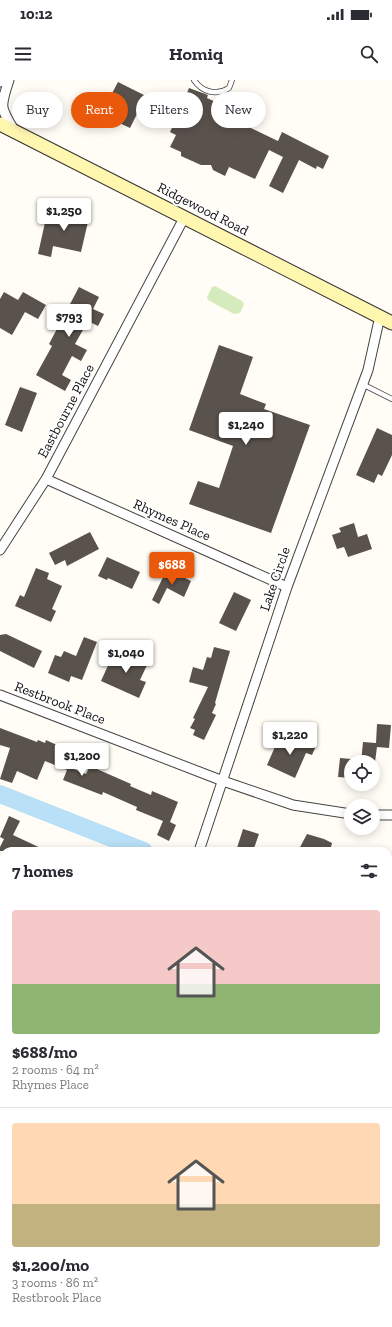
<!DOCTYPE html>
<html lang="en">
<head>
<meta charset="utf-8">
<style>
	body { margin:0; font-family:"Zilla Slab",serif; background:#f2f2f3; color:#2b2b33; height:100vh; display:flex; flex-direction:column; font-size:15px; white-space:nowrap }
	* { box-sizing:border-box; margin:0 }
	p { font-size:13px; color:#7c7c81 }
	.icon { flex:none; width:22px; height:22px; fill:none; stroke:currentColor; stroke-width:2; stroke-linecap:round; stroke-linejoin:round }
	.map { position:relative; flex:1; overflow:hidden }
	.drawer { position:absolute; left:0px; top:767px; width:392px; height:480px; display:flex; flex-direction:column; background:#fff; border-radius:12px 12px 0 0; box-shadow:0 2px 10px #0003 }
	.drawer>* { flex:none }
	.hud { position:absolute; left:12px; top:12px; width:368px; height:36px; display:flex; gap:8px }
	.tools { position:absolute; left:344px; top:675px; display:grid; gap:8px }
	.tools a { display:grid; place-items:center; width:36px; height:36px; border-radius:50%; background:#fff; box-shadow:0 2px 10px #0003; font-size:20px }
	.price { position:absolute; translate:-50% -34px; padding:0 9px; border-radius:4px; background:#fff; color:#222; font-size:13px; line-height:26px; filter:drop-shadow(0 1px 2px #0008) }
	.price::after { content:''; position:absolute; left:50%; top:24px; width:12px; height:9px; margin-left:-6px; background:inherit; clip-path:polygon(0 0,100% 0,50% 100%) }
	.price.active { background:#ea580c; color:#fff }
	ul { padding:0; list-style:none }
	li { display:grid; align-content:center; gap:8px; height:212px; padding:0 12px }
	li+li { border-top:1px solid #e1e1e2 }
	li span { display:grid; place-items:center; height:124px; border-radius:4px; color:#555 }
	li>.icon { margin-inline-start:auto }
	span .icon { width:72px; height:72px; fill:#fffc; stroke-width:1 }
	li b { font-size:17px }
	h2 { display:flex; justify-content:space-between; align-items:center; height:48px; padding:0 12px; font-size:17px }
	.pill { padding:0 14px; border-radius:18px; background:#fff; box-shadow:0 2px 10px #0003; font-size:14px; line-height:36px }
	.pill.active { background:#ea580c; color:#fff }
	.status { display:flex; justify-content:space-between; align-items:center; height:28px; padding:0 20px; background:#fff; direction:ltr }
	.status svg { height:11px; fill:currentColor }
	header { display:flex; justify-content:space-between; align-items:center; height:52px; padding:0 12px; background:#fff; font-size:18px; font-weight:700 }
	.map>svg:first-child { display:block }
</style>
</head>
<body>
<div class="status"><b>10:12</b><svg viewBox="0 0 49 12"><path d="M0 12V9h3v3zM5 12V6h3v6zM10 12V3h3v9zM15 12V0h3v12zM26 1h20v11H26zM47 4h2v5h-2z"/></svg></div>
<header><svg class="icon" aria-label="menu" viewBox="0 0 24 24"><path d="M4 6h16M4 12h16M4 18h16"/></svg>Homiq<svg class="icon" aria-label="search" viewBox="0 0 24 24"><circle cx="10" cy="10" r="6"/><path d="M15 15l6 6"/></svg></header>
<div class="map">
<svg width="392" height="1247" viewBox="0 0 392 1247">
	<rect width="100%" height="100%" fill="#fffdf5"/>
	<path fill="#d5ebbd" d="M215,206L242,221L244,224L240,233L234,234L208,220L207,217L212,207Z"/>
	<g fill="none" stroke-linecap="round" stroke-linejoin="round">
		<path stroke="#b9e0f7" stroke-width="18" d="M0,714L144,771
			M388,831L392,832"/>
	</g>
	<path fill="#5a524d" d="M118,2L146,16L130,48L115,41L123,26L109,19Z
		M189,8L208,15L207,18L229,28L231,23L256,34L249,47L278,61L282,52L329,76L323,89L317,86L316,89L299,80L283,113L269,106L283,77L269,70L255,99L229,87L225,96L213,90L211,85H201L181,76V72L170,67L176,55L170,52L176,39L169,36L177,20H184Z
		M48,129L73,135L74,130L90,133L81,172L53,166L51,177L38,174Z
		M79,207L99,217L93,229L104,234L98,246L88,241L75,264L87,270L81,281L72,276L62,295L71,300L65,311L36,295L52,266L49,264Z
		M4,212L18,220L23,212L46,225L38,239L25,232L12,255L0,248V219Z
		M219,265L253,277L240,314L266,324L264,329L310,345L271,453L189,424L198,401L219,408L233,366L189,350Z
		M20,307L37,313L22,352L5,345Z
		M377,348L392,355V375L382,396L378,394L374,403L356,395Z
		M354,443L358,457L367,454L372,469L348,477L344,467L337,469L332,455L341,452L339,448Z
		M90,452L99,469L67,486L65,480L55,485L49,473Z
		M107,477L140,492L132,509L108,498L107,500L98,496Z
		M36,488L49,493L47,499L62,506L52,529L56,531L51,542L15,526L20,515L24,517Z
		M167,489L191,501L184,517L167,508L159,524L152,520Z
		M234,512L251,520L236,551L219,543Z
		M6,554L42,571L34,588L0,571V555Z
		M84,557L97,562L82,600L71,596L69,602L48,593L55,575L61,577L64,571L76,576Z
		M214,567L230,571L215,623L216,624L212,633L216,635L204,660L193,655L195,650L190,648L195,639L193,638L208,607L189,602L193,587L203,590L207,577L211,578Z
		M115,570L137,580L138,578L148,583L140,600L146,602L139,618L101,601Z
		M377,644L391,645L389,668L377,667L375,682H361L363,662L376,663Z
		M0,648L37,662L38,660L45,663L46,660L59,666L58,668L74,675L69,687L86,694L90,686L131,704L130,706L151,715L152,711L178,722L170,742L176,745L169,761L157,755L163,741L136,730L137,727L103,712L102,715L63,700L67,690L45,681L37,700L17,691L12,703L0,699L10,668L0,665Z
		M295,656L316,666L312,675L306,673L295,698L267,685L278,660L290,666Z
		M340,678L351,679V698L338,697Z
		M9,736L20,741L13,755L47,771H0V767L4,759L0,757Z
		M243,749L259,754L253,771H236Z
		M307,754L324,759L332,763L330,771H298Z"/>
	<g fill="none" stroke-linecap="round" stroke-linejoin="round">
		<g stroke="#444" stroke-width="6">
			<path id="lane" d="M194,0C202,12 216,16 229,8L232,0
				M362,304L392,319"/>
		</g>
		<g stroke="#444" stroke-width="11">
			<path id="street" d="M9,0C0,27 0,27 14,50
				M0,2L2,0
				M46,399L287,507
				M0,470L46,399L184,138
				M0,615L223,701L293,725L351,734
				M373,735H392
				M199,771L287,507L368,290L380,236
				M0,810L4,811
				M0,1119L4,1112
				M0,1168L4,1171
				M388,1172L392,1163
				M112,1243L117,1247
				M185,1247L188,1243
				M357,1247L359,1243"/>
		</g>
		<g stroke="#333" stroke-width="15">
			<path id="secondary" d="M0,44L392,243"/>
		</g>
		<use href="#lane" stroke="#fff" stroke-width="4.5"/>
		<use href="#street" stroke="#fff" stroke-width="9"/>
		<use href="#secondary" stroke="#fff6b0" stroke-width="13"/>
	</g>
	<g text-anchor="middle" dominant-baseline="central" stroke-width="4" stroke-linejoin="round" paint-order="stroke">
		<g font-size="14" fill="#111" stroke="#fff">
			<text transform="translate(203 129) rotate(27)">Ridgewood Road</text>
			<text transform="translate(66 331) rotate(-62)">Eastbourne Place</text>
			<text transform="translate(172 440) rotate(24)">Rhymes Place</text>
			<text transform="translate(275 499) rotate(-71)">Lake Circle</text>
			<text transform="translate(60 623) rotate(21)">Restbrook Place</text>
		</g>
	</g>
</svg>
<div class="tools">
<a><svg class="icon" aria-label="locate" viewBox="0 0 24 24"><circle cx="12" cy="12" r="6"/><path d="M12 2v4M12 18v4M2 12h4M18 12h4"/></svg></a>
<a><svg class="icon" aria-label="layers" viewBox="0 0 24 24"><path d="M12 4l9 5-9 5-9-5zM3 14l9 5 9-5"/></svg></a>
</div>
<b class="price" style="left:64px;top:152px">$1,250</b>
<b class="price" style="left:69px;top:258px">$793</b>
<b class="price" style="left:246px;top:366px">$1,240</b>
<b class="price active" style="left:172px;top:506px">$688</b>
<b class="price" style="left:126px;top:594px">$1,040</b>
<b class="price" style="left:290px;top:676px">$1,220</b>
<b class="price" style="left:82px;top:697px">$1,200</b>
<div class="hud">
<a class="pill">Buy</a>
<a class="pill active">Rent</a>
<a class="pill">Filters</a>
<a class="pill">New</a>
</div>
<section class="drawer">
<h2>7 homes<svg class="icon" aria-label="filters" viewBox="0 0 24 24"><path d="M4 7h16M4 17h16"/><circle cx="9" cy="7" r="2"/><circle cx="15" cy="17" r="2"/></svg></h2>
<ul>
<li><span style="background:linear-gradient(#f6c9c9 60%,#8fb573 0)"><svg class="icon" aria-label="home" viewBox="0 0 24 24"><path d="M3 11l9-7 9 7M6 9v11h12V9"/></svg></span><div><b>$688/mo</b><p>2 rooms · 64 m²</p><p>Rhymes Place</p></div></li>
<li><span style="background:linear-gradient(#ffd9b3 65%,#c2b280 0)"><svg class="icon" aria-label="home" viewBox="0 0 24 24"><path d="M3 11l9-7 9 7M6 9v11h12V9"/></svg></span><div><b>$1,200/mo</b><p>3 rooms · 86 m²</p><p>Restbrook Place</p></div></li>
</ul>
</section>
</div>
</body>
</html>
